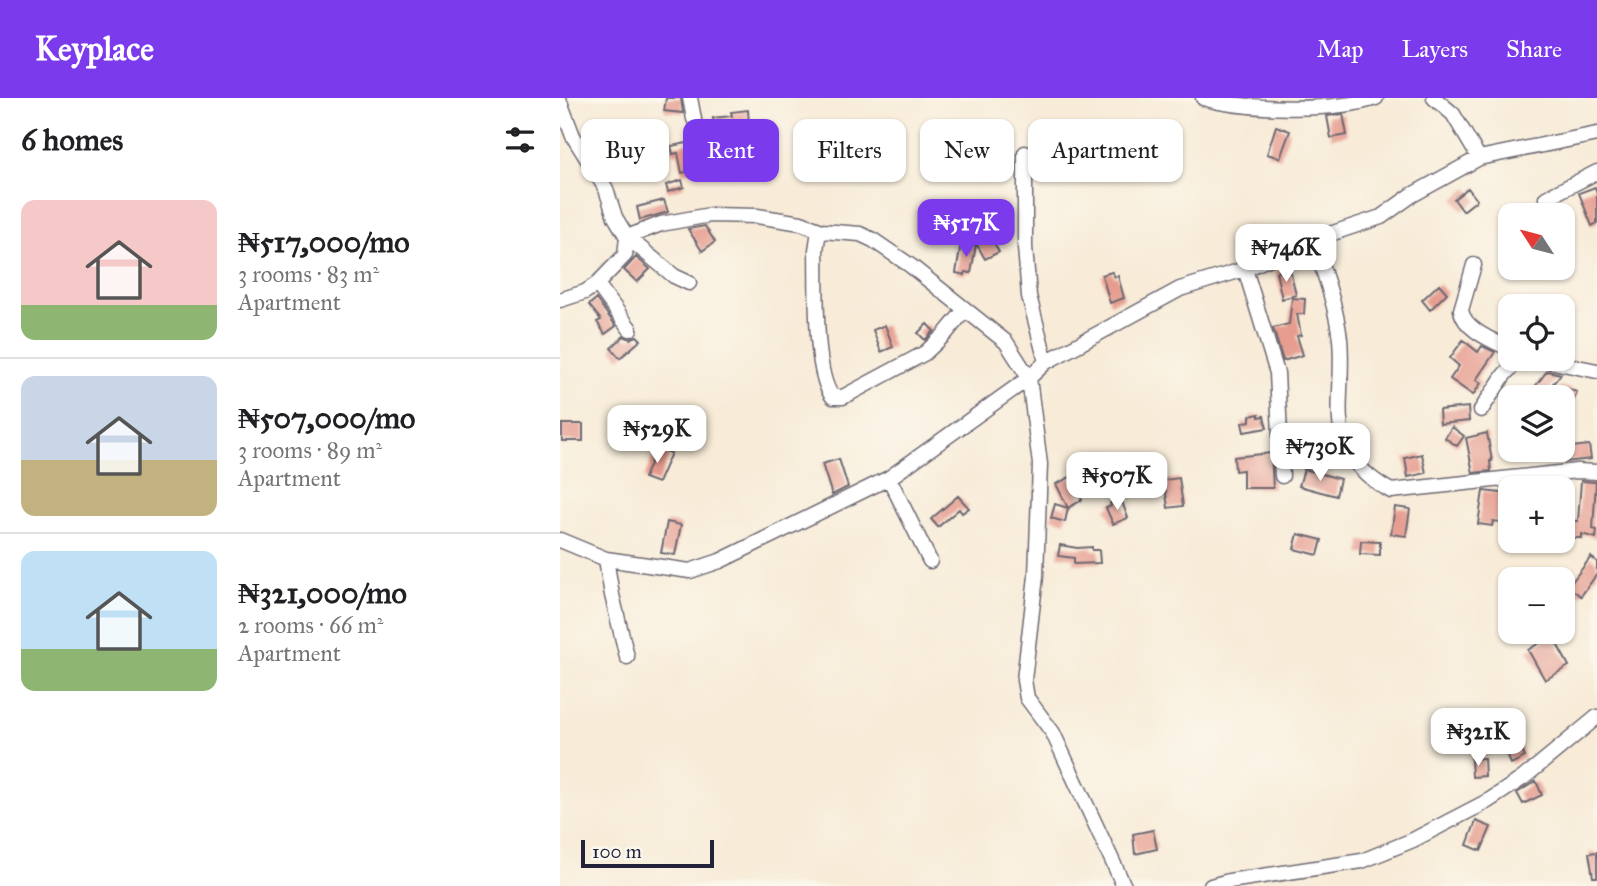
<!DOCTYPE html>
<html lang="en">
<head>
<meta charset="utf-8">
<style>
	body { margin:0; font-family:"IM FELL Great Primer",serif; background:#f2f2f2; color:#202124; height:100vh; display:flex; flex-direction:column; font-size:26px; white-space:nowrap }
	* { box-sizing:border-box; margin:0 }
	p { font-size:23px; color:#757577 }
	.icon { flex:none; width:38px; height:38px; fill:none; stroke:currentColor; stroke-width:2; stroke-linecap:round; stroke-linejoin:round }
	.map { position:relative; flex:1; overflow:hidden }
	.details { display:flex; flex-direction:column; background:#fff; width:560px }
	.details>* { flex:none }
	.guide { position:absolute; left:21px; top:21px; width:665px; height:63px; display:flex; gap:14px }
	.needle { width:46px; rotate:306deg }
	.controls { position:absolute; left:938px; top:105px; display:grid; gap:14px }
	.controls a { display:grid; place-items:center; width:77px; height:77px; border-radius:14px; background:#fff; box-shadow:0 2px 5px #0004; font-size:35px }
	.scale { position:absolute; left:21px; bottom:18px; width:133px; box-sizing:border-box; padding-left:7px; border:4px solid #22223b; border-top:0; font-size:19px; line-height:24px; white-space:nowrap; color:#22223b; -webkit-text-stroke:5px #fbf7ec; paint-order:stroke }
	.price { position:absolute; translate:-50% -60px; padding:0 16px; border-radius:14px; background:#fff; color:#222; font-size:23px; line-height:46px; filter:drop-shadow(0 2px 4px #0008) }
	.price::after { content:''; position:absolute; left:50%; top:42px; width:21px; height:16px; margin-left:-10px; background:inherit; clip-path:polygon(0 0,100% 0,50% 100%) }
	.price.current { background:#7c3aed; color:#fff }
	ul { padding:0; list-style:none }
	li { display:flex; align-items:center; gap:21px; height:175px; padding:0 21px }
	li+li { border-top:2px solid #e0e0e0 }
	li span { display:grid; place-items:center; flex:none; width:196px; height:140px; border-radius:14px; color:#555 }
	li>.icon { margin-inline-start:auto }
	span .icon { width:84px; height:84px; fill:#fffc; stroke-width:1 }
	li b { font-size:30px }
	h2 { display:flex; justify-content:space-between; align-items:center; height:84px; padding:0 21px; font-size:30px }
	.tag { padding:0 24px; border-radius:14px; background:#fff; box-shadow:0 2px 5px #0004; font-size:24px; line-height:63px }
	.tag.current { background:#7c3aed; color:#fff }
	header { display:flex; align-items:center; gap:42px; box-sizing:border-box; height:98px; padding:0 35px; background:#7c3aed; color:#fff }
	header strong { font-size:33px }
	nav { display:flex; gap:38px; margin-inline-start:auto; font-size:24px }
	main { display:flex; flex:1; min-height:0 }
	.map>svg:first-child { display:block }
</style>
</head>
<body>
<header>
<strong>Keyplace</strong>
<nav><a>Map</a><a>Layers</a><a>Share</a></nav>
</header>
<main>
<section class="details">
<h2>6 homes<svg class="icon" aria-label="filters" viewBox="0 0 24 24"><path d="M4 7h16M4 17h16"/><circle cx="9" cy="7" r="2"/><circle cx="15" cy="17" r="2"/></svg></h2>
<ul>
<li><span style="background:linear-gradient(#f6c9c9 75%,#8fb573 0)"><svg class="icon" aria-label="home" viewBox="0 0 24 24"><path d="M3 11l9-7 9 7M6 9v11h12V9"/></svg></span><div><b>₦517,000/mo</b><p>3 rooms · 83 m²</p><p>Apartment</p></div></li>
<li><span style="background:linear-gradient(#c9d6e8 60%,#c2b280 0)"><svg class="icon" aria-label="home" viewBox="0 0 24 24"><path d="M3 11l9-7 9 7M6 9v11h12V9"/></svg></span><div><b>₦507,000/mo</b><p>3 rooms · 89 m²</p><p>Apartment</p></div></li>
<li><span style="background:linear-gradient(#bfe0f5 70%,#8fb573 0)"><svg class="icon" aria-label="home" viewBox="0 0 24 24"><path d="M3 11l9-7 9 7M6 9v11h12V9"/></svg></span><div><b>₦321,000/mo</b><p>2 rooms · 66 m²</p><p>Apartment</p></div></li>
</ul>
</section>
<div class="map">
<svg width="1037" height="788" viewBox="0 0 1037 788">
	<rect width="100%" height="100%" fill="#fbf7ec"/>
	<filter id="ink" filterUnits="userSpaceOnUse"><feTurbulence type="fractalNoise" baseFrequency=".0143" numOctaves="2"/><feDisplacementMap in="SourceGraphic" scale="14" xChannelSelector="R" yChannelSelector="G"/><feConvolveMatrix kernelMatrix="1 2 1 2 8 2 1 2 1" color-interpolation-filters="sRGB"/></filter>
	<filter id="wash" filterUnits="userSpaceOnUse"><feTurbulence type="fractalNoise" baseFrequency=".00686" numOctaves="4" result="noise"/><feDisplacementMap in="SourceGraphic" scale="28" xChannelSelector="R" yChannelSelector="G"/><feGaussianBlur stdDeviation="1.57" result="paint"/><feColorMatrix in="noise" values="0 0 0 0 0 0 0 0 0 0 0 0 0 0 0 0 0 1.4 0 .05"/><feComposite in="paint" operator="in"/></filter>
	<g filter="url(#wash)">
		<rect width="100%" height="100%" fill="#f8ebd7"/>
		<g id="blocks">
			<path fill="#e69c8f" d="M106,0H121L123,15L104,13Z
				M188,12L189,27L169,29V36L155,37L153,20L172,18L171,14Z
				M783,16L787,37L771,40L767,18Z
				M716,28L730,33L720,60L707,56Z
				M133,44L138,71L122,75L118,55L113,56L111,48Z
				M122,82L124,89L108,94L106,87Z
				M1035,89L1037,95V125L1032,128L1019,95Z
				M908,90L917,102L903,113L894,101Z
				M104,102L108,114L80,122L77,109Z
				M998,108L1002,117H979Z
				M145,128L155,144L142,153L128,131Z
				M430,138L439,154L425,161L416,145Z
				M401,145L416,147L411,175L405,174V177L396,175Z
				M76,159L90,171L77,184L64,172Z
				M730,171L736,197L722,201L716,174Z
				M552,174L555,179L558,178L564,200L550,205L542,177Z
				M879,186L887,195L870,212L862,202Z
				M732,200L745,201L744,216H737L741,237L737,238L743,257L723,263L713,230L729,226Z
				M36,201L56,228L45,236L37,224L41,222L29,207Z
				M367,226L374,233L365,242L358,235Z
				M325,227L333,249L321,254L313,232Z
				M64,238L70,241L77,238L81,242L60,260L51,250Z
				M903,242L918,254L922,248L935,254L916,282L921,285L913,297L890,281L899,268L890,260Z
				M987,273L1001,276L982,299H978L971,294Z
				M1000,288L1017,294L1012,306L1003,303V299H996Z
				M908,309L909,323L880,326L879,312Z
				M699,316V319L704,318L707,330L684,334L682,325L690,323V318Z
				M2,326H23V343H2Z
				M892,329L904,338L897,348L885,340Z
				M927,335L932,363H930L931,373L913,375L906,340Z
				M1029,347L1031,361L1005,364L1003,350Z
				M97,349L111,355L98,385L84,380Z
				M711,355L713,390H683V372L675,373L674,359Z
				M862,356L866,375L848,379L845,360Z
				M279,361L288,389L272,397L262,366Z
				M744,371L780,381L776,398L739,388Z
				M510,379L522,402L508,410L505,424L491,420L495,406L508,410L496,386Z
				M619,380L623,408L608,410L604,382Z
				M1021,383L1036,384L1033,431L1037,432L1036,440L1022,436V440H1003V423H1018Z
				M923,393L950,396V425L933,423L932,428L918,426Z
				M398,398L409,410L402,415L399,411L378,429L371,421Z
				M561,401L568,420L553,426L546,410L551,408L550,405Z
				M835,409L850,411L846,438L831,436Z
				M107,424L121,427L115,457L101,455Z
				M738,436L762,442L758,457L734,451Z
				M801,443L820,444V457L800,456Z
				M500,447L517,450L532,449V452H539L540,465L514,466V460L498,458Z
				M1031,459L1037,464V476L1021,498L1008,489Z
				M992,537L1009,568L985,582L968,552Z
				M957,641L965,659L951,666L943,647Z
				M924,660L925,678L912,679L911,661Z
				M976,683L982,697L963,706L957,695Z
				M916,723L931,729L921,753L907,747Z
				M593,732L597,751L575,756L573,736Z
				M1037,754V779H1033L1029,755Z"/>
		</g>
	</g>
	<g filter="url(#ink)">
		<use href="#blocks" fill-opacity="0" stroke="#6d6872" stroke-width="2"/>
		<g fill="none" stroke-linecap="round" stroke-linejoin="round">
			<g stroke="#6d6872" stroke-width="17">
				<path id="minor" d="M130,0L134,21
					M643,0C684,12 775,14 816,0
					M874,0L893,16L919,60
					M0,4L13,38L46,91L55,119L67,139L114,178L129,185
					M465,55V149L469,198L486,264
					M986,100L1037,74
					M262,133L258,139L256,152C257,184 253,277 273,299H283L365,255L385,236L404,213
					M752,142C765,175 776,207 780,241C786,308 758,352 831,393L1017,373L1037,374
					M914,167L901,212C904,232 934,243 950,251
					M685,171L717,275L722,378
					M37,186L70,231
					M0,202L25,194L37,186L65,157L67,139L101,126L150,117L197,118L241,125L262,133L300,136L313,142L351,168L446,244L469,280L480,366L476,478L464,582L467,600L493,635L564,788
					M979,261L1037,273
					M921,312L944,277L959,261
					M329,380L370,463
					M0,442L46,461L130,473L160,463L329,380L469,280L486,264L620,191L685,171L752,142L821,119L852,97L919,60L1037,36
					M46,461L52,497L67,559
					M651,788L669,783L802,763L853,742L928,703L963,680L1037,619"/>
			</g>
			<use href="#minor" stroke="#fff" stroke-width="14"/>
		</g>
	</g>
</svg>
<div class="controls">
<a><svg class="needle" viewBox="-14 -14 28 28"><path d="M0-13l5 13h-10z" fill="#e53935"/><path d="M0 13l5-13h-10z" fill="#757577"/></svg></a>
<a><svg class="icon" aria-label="locate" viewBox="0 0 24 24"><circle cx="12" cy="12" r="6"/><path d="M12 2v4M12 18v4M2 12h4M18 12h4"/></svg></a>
<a><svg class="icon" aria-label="layers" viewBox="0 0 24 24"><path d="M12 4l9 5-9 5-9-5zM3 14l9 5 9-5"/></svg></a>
<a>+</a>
<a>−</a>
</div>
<div class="scale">100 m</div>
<b class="price current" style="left:406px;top:161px">₦517K</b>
<b class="price" style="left:726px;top:186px">₦746K</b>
<b class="price" style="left:97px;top:367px">₦529K</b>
<b class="price" style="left:760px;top:385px">₦730K</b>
<b class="price" style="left:557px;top:414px">₦507K</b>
<b class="price" style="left:918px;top:670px">₦321K</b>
<div class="guide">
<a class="tag">Buy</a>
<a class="tag current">Rent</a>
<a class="tag">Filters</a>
<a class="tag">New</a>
<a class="tag">Apartment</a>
</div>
</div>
</main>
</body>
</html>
